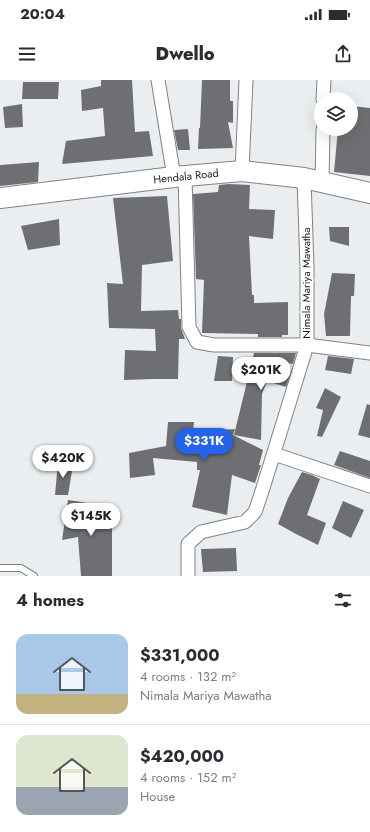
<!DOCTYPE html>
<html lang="en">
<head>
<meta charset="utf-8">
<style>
	body { margin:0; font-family:Jost,sans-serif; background:#f7f7f7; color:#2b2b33; height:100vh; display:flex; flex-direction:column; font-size:15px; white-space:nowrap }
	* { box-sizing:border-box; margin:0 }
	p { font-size:13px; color:#7c7c81 }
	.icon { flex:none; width:22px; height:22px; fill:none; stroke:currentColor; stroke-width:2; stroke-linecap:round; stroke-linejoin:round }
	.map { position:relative; height:496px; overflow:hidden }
	.panel { display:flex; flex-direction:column; background:#fff; flex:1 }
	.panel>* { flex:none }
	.fabs { position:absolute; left:314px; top:12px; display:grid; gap:8px }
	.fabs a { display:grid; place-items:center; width:44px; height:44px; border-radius:50%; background:#fff; box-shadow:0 4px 16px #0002; font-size:20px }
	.price { position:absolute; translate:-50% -34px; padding:0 9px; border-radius:14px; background:#fff; color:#222; font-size:13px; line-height:26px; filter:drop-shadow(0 1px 2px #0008) }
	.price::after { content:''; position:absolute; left:50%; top:24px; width:12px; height:9px; margin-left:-6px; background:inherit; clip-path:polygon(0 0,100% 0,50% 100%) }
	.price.selected { background:#2563eb; color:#fff }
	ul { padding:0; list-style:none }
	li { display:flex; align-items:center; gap:12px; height:100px; padding:0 16px }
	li+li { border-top:1px solid #e1e1e2 }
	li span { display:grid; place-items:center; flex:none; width:112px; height:80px; border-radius:12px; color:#555 }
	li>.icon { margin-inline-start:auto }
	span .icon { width:48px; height:48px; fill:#fffc; stroke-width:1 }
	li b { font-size:17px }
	h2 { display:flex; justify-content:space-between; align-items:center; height:48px; padding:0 16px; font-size:17px }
	.status { display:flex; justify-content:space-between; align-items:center; height:28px; padding:0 20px; background:#fff; direction:ltr }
	.status svg { height:11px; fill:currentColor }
	header { display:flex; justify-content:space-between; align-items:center; height:52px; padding:0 16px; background:#fff; font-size:18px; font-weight:800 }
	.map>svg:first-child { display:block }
</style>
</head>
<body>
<div class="status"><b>20:04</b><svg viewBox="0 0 49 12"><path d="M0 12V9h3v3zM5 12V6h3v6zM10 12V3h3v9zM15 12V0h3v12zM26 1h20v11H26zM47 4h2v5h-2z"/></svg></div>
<header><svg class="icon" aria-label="menu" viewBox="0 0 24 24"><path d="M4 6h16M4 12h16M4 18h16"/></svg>Dwello<svg class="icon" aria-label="share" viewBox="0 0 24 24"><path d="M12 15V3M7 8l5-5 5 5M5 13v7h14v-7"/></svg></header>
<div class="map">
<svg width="370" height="496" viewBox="0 0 370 496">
	<rect width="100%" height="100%" fill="#ebeef1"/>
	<path fill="#6e6f72" d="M101,0H132L135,52L149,51L153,76L62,84L66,61L105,56L103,28L82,31L81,10L101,6Z
		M202,0H230V21H233V43L228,42L233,68L198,69L199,48H200Z
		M23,2H59L58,19H22Z
		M22,24L23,47L5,48L3,27Z
		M351,26L370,28V96L334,92L338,49H351Z
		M188,49L190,70H178L174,50Z
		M39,82L38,102L0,106V85Z
		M229,104L250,105L249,129L275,130L273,159L249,156L252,215H254V223L288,222V255H282V257H258V254L202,253L204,200L196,199L193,114L218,112L219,105Z
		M167,116L173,181L142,185L141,231L178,230L179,239H181V248L185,259H179L178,299H153L124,300L125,270L156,271L155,249L109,248L107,203L123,204L113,118Z
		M59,139L60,165L28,170L21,146Z
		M329,147H349V166L330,161Z
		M332,193L355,194L354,216H351L350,256H326L324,234Z
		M254,273H296L293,284L268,280L291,291L286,307L267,301L262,314L261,360L234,355Z
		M218,276L233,277L232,301H214Z
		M328,276L354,279L351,294L325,290Z
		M325,308L341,317L322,357L317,356L323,330L316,328Z
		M367,324L370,325V358L358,355Z
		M168,342H194L193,352L235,349L233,355L263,370L259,385H261L255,403L232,395L227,435L192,427L200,390H197V382L153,378L155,395L130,398L129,373L166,366Z
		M340,371L370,381V398L334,385Z
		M58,382L73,385L68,415H55Z
		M302,392L312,395L320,399L307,435L326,443L318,465L296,454L278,444L288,418Z
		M68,420L107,426V438H112V496H81L78,457L62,460Z
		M343,421L364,430L351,458L332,448Z
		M236,468L237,491L203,492L201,469Z"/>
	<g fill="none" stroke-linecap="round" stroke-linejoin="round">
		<g stroke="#7f8284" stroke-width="8">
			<path id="lane" d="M0,488H21L34,496"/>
		</g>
		<g stroke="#7f8284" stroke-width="15">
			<path id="street" d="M158,0L174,97
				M323,19L324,0
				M242,91L246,0
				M185,96L189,247L197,262L214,265H307L370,273
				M322,102L323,49
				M274,374L370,406
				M188,496V464L201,452L245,442L255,432L263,408L307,265V188L304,98"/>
		</g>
		<g stroke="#7f8284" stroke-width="22">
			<path id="primary" d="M0,118L174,97L242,91L304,98L370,113"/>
		</g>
		<use href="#lane" stroke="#fff" stroke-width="6"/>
		<use href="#street" stroke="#fff" stroke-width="13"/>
		<use href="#primary" stroke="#fff" stroke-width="20"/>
	</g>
	<g text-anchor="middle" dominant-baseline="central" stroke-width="3.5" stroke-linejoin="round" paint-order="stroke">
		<g font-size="11" fill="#18191a" stroke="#fff">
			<text transform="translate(186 96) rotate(-6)">Hendala Road</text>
			<text transform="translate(306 203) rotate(-90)">Nimala Mariya Mawatha</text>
		</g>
	</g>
</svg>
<div class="fabs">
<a><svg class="icon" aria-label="layers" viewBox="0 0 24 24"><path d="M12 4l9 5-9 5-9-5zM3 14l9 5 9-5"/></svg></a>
</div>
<b class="price" style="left:261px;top:311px">$201K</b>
<b class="price selected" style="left:204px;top:382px">$331K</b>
<b class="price" style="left:63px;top:399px">$420K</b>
<b class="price" style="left:91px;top:457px">$145K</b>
</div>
<section class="panel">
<h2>4 homes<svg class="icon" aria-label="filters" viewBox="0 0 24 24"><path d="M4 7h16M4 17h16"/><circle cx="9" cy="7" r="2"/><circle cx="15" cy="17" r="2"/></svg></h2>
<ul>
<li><span style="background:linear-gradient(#a9c7e8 75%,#c2b280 0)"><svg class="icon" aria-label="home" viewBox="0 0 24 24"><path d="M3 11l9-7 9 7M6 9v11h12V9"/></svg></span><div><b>$331,000</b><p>4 rooms · 132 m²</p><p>Nimala Mariya Mawatha</p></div></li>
<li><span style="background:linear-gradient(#dfe7d0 65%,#9aa5b1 0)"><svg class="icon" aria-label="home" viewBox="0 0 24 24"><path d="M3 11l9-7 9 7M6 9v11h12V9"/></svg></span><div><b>$420,000</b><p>4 rooms · 152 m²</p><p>House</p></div></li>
</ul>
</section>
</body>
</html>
